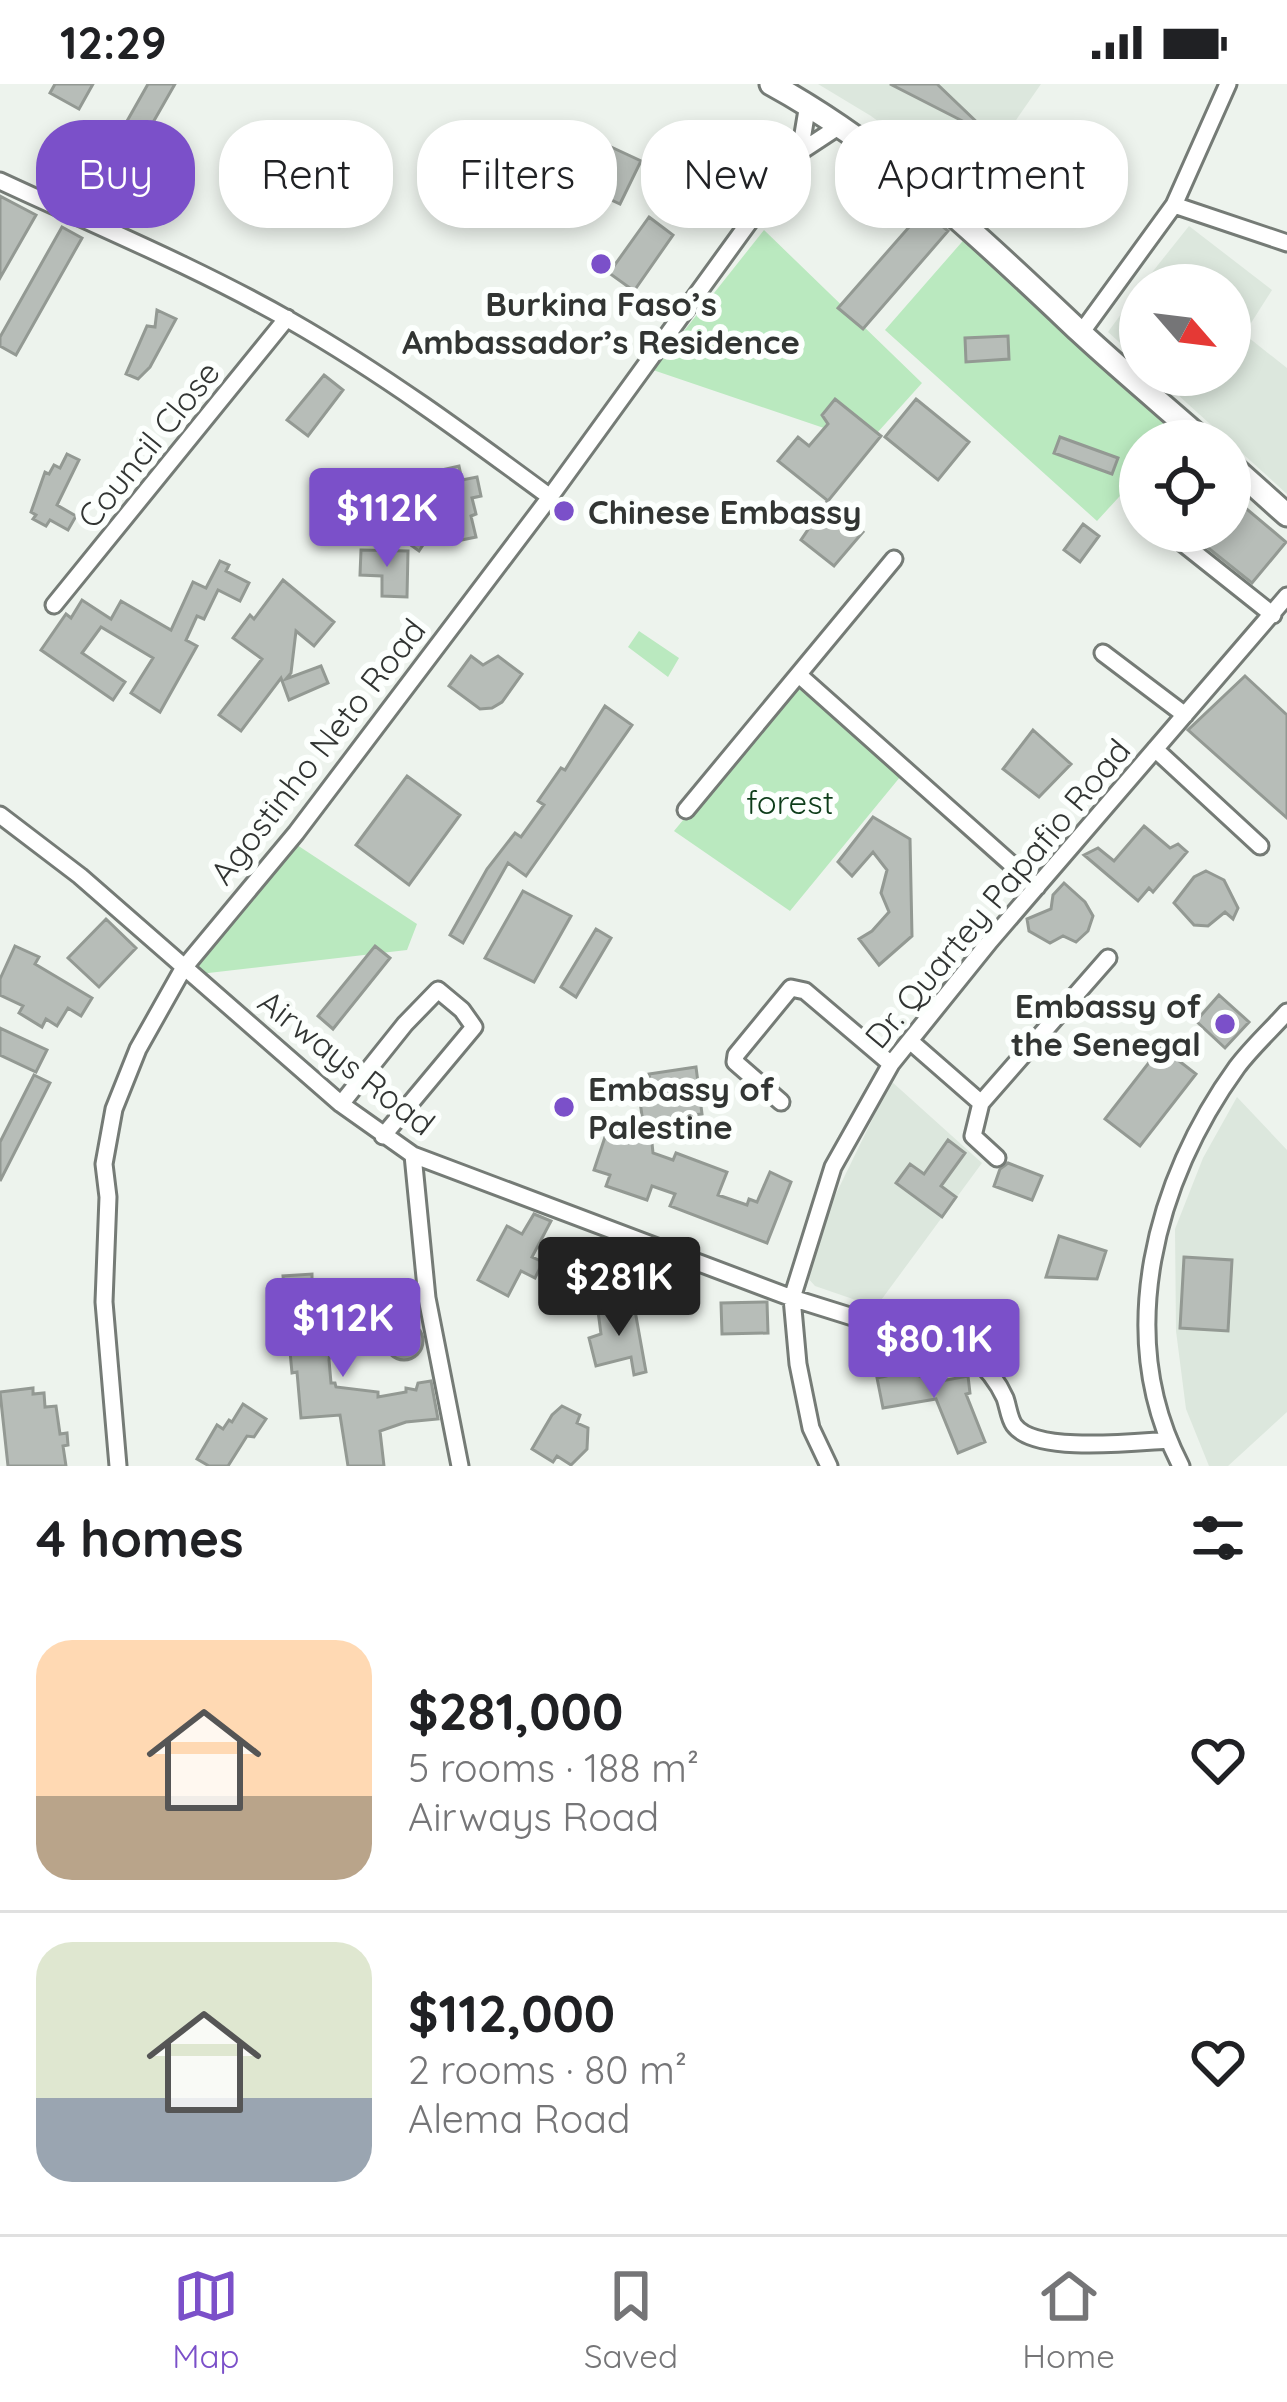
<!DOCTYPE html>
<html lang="en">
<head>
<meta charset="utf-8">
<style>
	body { margin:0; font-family:Quicksand,sans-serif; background:#f2f2f2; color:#202124; height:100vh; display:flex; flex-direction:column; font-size:45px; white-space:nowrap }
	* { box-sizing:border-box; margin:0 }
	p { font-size:39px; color:#757577 }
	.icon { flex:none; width:66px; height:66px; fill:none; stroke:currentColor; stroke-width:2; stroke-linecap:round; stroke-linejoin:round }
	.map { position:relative; height:1382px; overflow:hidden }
	.sheet { display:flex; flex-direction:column; background:#fff; flex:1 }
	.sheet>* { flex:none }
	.guide { position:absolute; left:36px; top:36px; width:1215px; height:108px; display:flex; gap:24px }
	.needle { width:78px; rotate:118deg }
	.buttons { position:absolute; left:1119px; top:180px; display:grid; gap:24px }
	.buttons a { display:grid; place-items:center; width:132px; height:132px; border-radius:50%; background:#fff; box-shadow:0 6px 18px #0003; font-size:60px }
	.price { position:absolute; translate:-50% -102px; padding:0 27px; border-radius:12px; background:#7b50c9; color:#fff; font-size:39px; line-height:78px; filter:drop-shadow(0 3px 6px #0008) }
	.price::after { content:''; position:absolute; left:50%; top:72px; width:36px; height:27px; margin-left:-18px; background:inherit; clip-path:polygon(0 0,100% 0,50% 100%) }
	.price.active { background:#222; color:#fff }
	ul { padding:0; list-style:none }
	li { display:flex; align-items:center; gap:36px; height:300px; padding:0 36px }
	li+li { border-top:3px solid #e0e0e0 }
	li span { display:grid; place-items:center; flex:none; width:336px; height:240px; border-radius:36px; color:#555 }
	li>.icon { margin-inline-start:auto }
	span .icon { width:144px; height:144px; fill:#fffc; stroke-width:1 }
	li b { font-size:51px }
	h2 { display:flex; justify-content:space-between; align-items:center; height:144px; padding:0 36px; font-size:51px }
	.tag { padding:0 42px; border-radius:48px; background:#fff; box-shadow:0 6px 18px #0003; font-size:42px; line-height:108px }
	.tag.active { background:#7b50c9; color:#fff }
	.status { display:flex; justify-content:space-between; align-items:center; height:84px; padding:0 60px; background:#fff; direction:ltr }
	.status svg { height:33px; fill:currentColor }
	.dock { display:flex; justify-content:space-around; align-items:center; height:168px; border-top:3px solid #e0e0e0; background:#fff; font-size:33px; color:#757577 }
	.dock a { display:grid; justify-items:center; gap:6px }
	.dock .active { color:#7b50c9 }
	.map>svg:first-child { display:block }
</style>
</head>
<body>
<div class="status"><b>12:29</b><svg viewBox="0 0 49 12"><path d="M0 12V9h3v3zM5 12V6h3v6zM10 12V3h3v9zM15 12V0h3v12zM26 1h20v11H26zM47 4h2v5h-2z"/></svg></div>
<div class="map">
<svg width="1287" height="1382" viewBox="0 0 1287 1382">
	<rect width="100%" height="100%" fill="#edf3ed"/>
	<path fill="#dce7dd" d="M818,0H1041L969,104L871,32Z
		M1189,142L1272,206L1244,250L1287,284V410L1156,291H1230V201H1142Z
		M1140,204V277L1108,248Z
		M891,997L982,1079L876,1223L815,1202L807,1193L832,1118Z
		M1237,1013L1287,1066V1328L1228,1382H1209L1186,1325L1176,1247L1175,1145L1203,1074Z"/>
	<path fill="#bae9bf" d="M764,146L922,299L868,359L653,286Z
		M968,151L1178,348L1170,357H1140V390L1097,437L885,246Z
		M639,547L679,574L668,593L628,563Z
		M800,595L905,687L790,827L674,747Z
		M294,759L417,840L407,866L191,891Z"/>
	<path fill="#b7bdb8" stroke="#939993" stroke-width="3" d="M55,0H93L79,25L50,9Z
		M148,0H175L108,117L88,106Z
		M890,0H937L984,45L982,47Z
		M609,62L641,77L620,120L588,105Z
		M0,112L36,131L0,194Z
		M924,126L948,147L863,245L838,224Z
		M649,133L673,151L634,207L609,189Z
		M62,143L82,154L16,271L0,262V253Z
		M157,226L176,235L150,283L138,295L126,290L147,242L155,243Z
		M1008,252L1009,275L966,278L965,254Z
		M324,291L343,306L308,352L287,336Z
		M835,315L881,352L828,417L778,377L798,353L809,362L828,340L822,331Z
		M916,315L969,358L938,396L885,353Z
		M1060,353L1118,374L1112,390L1054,369Z
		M67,370L79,376L57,421L76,432L68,446L50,436L46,442L33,435L36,431L31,428L45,388L49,390L54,381L60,384Z
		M459,382L462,396L477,393L481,412L472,414L476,430L471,432L476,453L457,457L448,415L406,425L417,410L445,403L442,386Z
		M1230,411L1286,458L1252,499L1187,447H1230Z
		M826,419L863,448L834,482L801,456Z
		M405,427L433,446L419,467L391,447Z
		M1083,440L1099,452L1080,478L1064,466Z
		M361,466L408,467L407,513L382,512V492L360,491Z
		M220,477L229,481L226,487L249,499L240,517L218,506L204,535L197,532L186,556L197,562L160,628L131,609L153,574L101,543L82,569L125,598L113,616L41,566L66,530L71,534L82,516L111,535L121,517L171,546L193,498L206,504Z
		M283,496L334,538L314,562L296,547L291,589L286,595L321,582L328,599L289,616L281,594L241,647L219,631L262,575L233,554L250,531L254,535Z
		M471,572L483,581L498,572L522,590L502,618L492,624L480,625L449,602Z
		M1245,592L1287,631V734L1188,646Z
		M605,622L632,641L526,792L508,779L463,859L450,851L487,785L515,749L521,753L544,721L538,717L561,684L565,686Z
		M1033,646L1071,680L1039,713L1003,685Z
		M407,692L460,731L409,801L356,761Z
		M873,733L910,755L912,852L879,881L859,855L872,847L889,828L881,809L887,786L873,768L852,792L838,778Z
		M1144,742L1170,764L1178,760L1187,768L1153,808L1149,804L1138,817L1084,771L1098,764L1114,777Z
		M1206,787L1224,796L1238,824L1233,835L1225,828L1208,842L1194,841L1174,819L1194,793Z
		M1064,799L1085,818L1093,832L1088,847L1076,858L1063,852L1050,859L1029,847L1027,835L1051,825L1053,811Z
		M523,807L571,832L534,898L485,874Z
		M106,835L136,864L99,903L68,874Z
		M596,845L611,854L576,913L561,903Z
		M15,862L39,873L35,880L92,914L81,932L68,924L57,942L46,935L42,943L19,929L23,922L0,911V895Z
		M375,862L390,874L333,945L318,932Z
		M1219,911L1249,938L1225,964L1196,937Z
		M0,944L47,966L36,988L0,971Z
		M1161,963L1196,990L1140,1062L1105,1035Z
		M696,983L702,1030L684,1032L685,1040L644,1046L638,1003L651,1001L649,990Z
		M34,991L50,999L0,1097V1058Z
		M608,1044L652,1059L653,1069L673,1076L676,1069L727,1088L718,1111L747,1121L749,1115L757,1118L770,1088L791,1098L767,1159L670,1122L675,1110L652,1102L647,1116L606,1102L610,1091L594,1086Z
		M948,1056L965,1069L941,1102L956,1113L942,1133L896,1099L910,1080L924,1090Z
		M1008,1079L1042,1092L1032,1116L994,1102L1000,1085Z
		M534,1130L551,1137L532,1173L543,1178L535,1194L521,1187L508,1212L478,1196L507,1142L522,1150Z
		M1059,1152L1106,1167L1097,1195L1046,1193Z
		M1184,1173L1232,1176L1228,1247L1180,1244Z
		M312,1190V1198H320V1205L328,1204V1252L332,1251L334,1267L330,1268L329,1276L331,1299H335L336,1303L378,1308V1313L406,1308V1304L416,1306L418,1299L431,1297L438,1335L406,1338L380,1347L384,1382H348L340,1331L301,1334L297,1288L292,1289L283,1192Z
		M767,1218L768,1249L722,1250L721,1219Z
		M634,1221L646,1288L634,1291L631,1273L596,1282L589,1254L601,1250L598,1227Z
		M385 1257a19 19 0 1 1 38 0a19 19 0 1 1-38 0Z
		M899,1279L901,1288L919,1284L920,1292L939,1289L941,1297L968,1292L970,1309L966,1310L985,1358L958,1369L936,1315L883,1324L877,1294L886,1292L884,1282Z
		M33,1304V1310L44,1309L45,1323L56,1322L60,1350L67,1349L68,1361L63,1362L66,1382H8L0,1308Z
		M243,1320L266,1335L254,1353L247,1352L228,1382H209L197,1375L217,1341L223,1345L229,1336L232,1338Z
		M562,1322L580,1331L577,1339L588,1344L587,1365L571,1381L557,1372L553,1378L532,1365L552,1331Z"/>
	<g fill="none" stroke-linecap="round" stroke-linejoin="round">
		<g stroke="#757b76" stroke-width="21">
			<path id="minor" d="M800,68L808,20
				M0,97C97,142 198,184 291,237C382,289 466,351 550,413
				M1174,121L1287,159
				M1081,249L1174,121L1228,0
				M1175,453L1273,531
				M54,521L287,234
				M1103,569L1185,631
				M799,591L1037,803
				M1155,665L1260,762
				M686,726L894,475
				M0,731L80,792L341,1020L413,1071L792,1214L971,1270C986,1283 997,1296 1005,1314C1008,1322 1009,1334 1014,1341C1035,1370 1135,1358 1169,1356
				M910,957L981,1019
				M781,1018L735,978L736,971L791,904L805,907L891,980
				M341,1020L405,940L438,906L462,926L474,943L383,1052
				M413,1071L427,1214L460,1382
				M997,1074L973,1052L981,1019L1108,874
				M118,1382L104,1218L108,1113L104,1080L114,1025L138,965L183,885L296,749L550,413L800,68L841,41
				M829,1382L811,1344L798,1280L792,1214L833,1083L891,980L990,857L1287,512
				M1181,1382C1113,1252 1155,1096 1237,983C1252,963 1271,946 1287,928"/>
		</g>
		<g stroke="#757b76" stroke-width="27">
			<path id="tertiary" d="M771,0C888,64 984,157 1079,247C1120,285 1163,321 1204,357
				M1230,380L1287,431"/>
		</g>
		<use href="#minor" stroke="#fff" stroke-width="15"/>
		<use href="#tertiary" stroke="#fff" stroke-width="21"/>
	</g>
	<g fill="#7b50c9" stroke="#fcfffd" stroke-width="4.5">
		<circle cx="601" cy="180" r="12"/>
		<circle cx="564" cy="427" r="12"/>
		<circle cx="1225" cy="940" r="12"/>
		<circle cx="564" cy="1023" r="12"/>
	</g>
	<g text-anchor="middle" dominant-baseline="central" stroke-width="12" stroke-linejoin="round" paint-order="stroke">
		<g font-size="33" font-weight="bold" fill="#323533" stroke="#fcfffd" text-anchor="start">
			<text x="601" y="219" text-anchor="middle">Burkina Faso’s<tspan x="601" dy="38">Ambassador’s Residence</tspan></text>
			<text x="588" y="427">Chinese Embassy</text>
			<text x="1201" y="921" text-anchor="end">Embassy of<tspan x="1201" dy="38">the Senegal</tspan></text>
			<text x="588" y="1004">Embassy of<tspan x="588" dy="38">Palestine</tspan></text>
		</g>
		<g font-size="33" fill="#323533" stroke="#fcfffd">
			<text transform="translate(148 360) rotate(-51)">Council Close</text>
			<text transform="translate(317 667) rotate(-52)">Agostinho Neto Road</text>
			<text transform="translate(997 809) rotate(-50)">Dr. Quartey Papafio Road</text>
			<text transform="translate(347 978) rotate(38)">Airways Road</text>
		</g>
		<g font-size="33" fill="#0d3c19" stroke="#fcfffd">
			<text x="790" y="717">forest</text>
		</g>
	</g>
</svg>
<div class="buttons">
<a><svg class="needle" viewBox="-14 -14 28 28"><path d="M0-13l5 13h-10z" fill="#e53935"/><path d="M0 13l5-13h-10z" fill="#757577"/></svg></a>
<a><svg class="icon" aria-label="locate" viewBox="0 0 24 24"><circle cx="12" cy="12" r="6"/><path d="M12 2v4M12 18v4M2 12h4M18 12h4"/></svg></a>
</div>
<b class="price" style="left:387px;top:486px">$112K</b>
<b class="price active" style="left:619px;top:1255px">$281K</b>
<b class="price" style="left:343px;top:1296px">$112K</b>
<b class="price" style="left:934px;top:1317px">$80.1K</b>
<div class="guide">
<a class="tag active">Buy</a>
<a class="tag">Rent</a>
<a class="tag">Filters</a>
<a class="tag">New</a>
<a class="tag">Apartment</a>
</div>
</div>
<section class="sheet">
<h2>4 homes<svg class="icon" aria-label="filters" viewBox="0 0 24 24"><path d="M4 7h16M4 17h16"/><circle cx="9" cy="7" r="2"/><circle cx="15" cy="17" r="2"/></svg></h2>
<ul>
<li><span style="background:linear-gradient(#ffd9b3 65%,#b9a48a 0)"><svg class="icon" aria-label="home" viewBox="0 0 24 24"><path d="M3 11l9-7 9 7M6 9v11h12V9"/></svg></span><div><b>$281,000</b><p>5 rooms · 188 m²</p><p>Airways Road</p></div><svg class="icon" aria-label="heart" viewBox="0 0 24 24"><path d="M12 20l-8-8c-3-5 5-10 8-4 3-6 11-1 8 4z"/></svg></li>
<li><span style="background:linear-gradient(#dfe7d0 65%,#9aa5b1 0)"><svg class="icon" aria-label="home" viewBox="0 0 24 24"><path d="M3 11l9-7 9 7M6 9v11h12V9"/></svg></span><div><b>$112,000</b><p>2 rooms · 80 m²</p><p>Alema Road</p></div><svg class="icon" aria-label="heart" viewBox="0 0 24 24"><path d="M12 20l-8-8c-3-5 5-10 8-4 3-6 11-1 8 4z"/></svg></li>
</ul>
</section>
<nav class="dock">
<a class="active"><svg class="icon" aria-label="map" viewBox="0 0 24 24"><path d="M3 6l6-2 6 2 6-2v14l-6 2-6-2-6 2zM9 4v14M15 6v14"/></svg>Map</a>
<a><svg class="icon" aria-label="saved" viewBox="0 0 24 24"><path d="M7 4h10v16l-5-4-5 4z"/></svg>Saved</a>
<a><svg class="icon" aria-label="home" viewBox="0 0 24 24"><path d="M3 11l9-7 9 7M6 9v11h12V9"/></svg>Home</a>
</nav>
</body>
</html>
